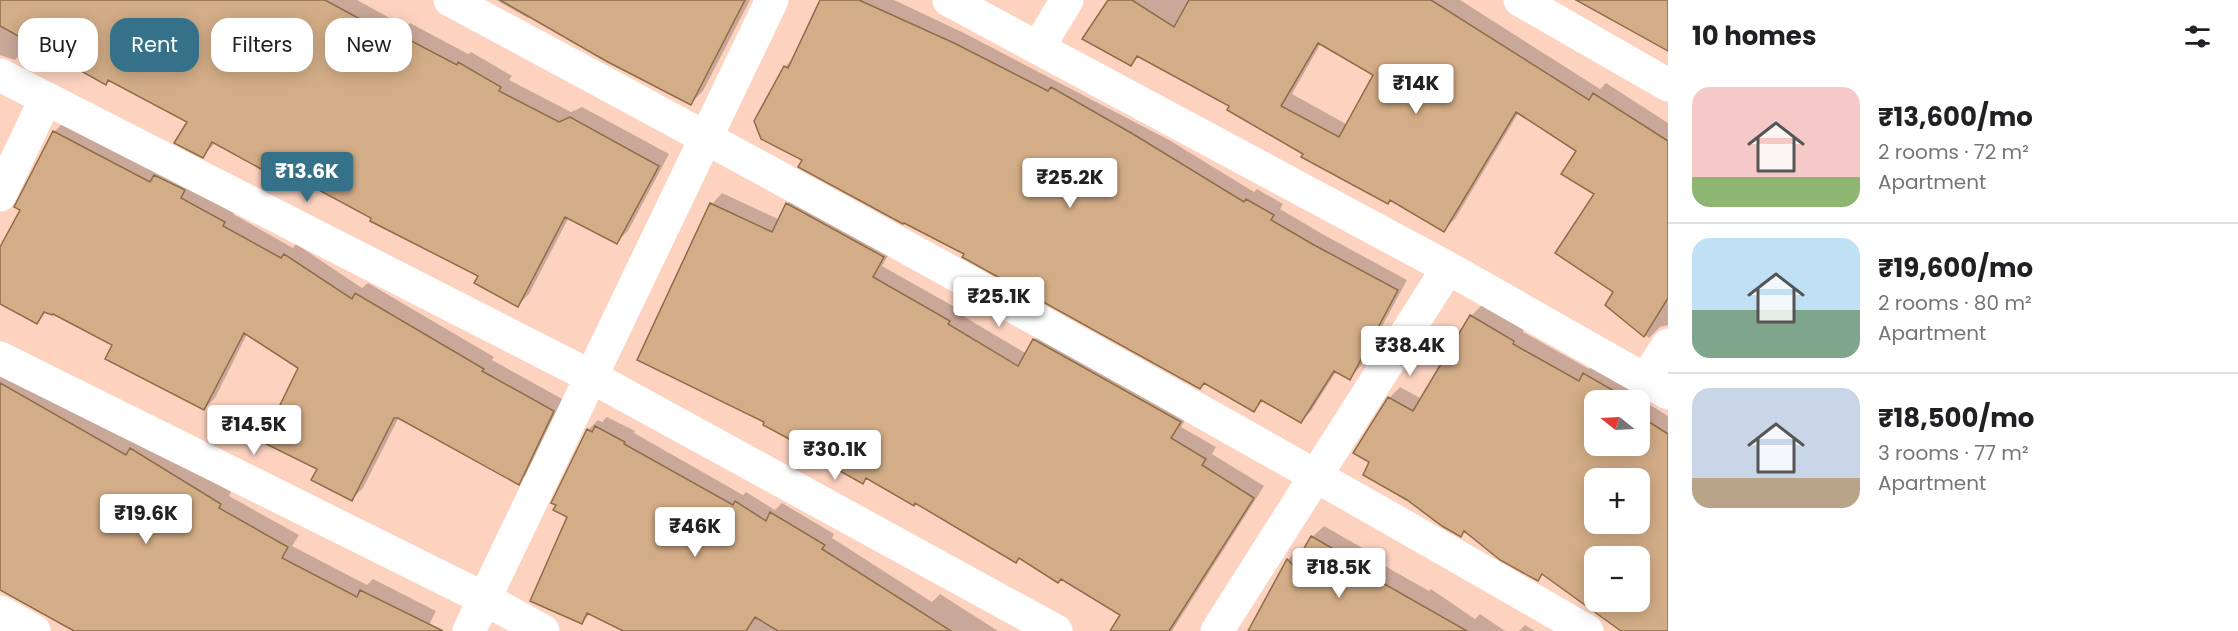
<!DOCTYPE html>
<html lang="en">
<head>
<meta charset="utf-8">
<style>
	body { margin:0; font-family:Poppins,sans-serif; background:#f6f6f6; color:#202124; height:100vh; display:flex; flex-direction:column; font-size:22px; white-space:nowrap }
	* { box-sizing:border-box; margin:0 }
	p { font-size:20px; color:#757577 }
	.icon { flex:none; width:33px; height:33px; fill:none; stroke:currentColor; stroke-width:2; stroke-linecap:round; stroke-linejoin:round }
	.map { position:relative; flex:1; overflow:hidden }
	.panel { display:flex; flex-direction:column; background:#fff; width:570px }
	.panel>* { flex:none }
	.hud { position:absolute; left:18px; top:18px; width:570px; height:54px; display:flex; gap:12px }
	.needle { width:39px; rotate:288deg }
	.buttons { position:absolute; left:1584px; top:390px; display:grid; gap:12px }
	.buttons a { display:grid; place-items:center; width:66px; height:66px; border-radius:12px; background:#fff; box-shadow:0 3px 15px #0003; font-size:30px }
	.price { position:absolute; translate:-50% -51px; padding:0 14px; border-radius:6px; background:#fff; color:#222; font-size:20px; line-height:39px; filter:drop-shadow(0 2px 3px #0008) }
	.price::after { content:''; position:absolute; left:50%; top:36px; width:18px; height:14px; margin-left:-9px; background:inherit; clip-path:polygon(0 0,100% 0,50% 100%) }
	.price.current { background:#357289; color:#fff }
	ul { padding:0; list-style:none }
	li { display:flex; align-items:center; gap:18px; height:150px; padding:0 24px }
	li+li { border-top:2px solid #e0e0e0 }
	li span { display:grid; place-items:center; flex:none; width:168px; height:120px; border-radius:18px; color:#555 }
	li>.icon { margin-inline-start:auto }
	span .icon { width:72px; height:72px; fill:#fffc; stroke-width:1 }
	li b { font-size:26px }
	h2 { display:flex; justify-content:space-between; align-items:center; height:72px; padding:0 24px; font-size:26px }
	.pill { padding:0 21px; border-radius:18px; background:#fff; box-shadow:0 3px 15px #0003; font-size:21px; line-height:54px }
	.pill.current { background:#357289; color:#fff }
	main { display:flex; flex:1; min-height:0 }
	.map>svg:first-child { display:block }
</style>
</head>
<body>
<main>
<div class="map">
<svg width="1668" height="631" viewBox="0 0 1668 631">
	<rect width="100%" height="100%" fill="#fdd3c0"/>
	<path fill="#0003" fill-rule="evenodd" d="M0,0H357L406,27L410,23L468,54L471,52L512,76L509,80L571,112L582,107L669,154L628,231L616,242L569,217L529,294L518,305L480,275L267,161L261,167L215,143L203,156L189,121L110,80L106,84L29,41L26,49L15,60L0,55Z
		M496,0H750L703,91L691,103L530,16L528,18Z
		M822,0H894L964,33L1169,140L1254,192L1257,189L1283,204L1280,209L1324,235L1407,280L1360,367L1350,378L1337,370L1311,411L1301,421L1264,400L1254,410L1205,382L1200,388L804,160L785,67L794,57Z
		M1110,0H1460L1600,89L1606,83L1668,123V325L1660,327L1649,338L1607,305L1615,291L1596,194L1578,150L1519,112L1455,219L1443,230L1391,199L1388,202L1231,106L1139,56L1130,64ZM1321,43L1375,74L1348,125L1292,94Z
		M65,121L235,211L233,214L293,248L296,244L362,288L368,283L494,357L492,360L564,400L529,472L518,483L399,417L363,488L352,499L319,468L300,367L247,334L215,398L204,409L114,345L53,312L47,311L37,322L0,302V250L22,210L54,132Z
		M722,193L780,220L787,204L798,193L894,245L882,266L960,310L958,313L1027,354L1034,340L1045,329L1191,410L1181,427L1216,447L1212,454L1264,486L1172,631H1120L1122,615L1061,578L867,477L863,482L766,421L712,204Z
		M1482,305L1524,329L1523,332L1589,369L1596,363L1638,387L1634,395L1668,416V631H1623L1543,573L1537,579L1465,531L1460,535L1371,462L1389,398L1400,387L1422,399L1471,316ZM1594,400H1640V446H1594ZM1594,478H1640V524H1594ZM1594,556H1640V602H1594Z
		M0,363L142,438L231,492L229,496L299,535L292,546L367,585L373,579L436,611L426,631H78L0,588Z
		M607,417L635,431L634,433L743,495L746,492L775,510L782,503L834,534L832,538L932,602L940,594L998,631H627L591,613L582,622L569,516L588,430L598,420L602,422Z
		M1324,526L1371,553L1369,557L1429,591L1431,589L1475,619L1480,614L1505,631H1248L1288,560L1299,548L1304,552L1312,537Z
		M1525,625L1535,631H1519Z"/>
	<path fill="#d3ad87" stroke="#8f6c48" stroke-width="1.5" fill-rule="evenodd" d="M0,0H325L395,38L398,34L457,65L458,62L501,87L499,91L559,122L570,117L659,166L617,244L565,217L518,307L474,283L478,276L370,221L371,218L265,161L261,169L212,142L203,158L174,143L187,122L108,80L106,85L0,26Z
		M500,0H745L691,105L606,61Z
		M820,0H859L954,43L1048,91L1051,87L1133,134L1244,202L1246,199L1274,215L1271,220L1314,245L1398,290L1350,380L1334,371L1301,423L1261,400L1254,412L1204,383L1200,389L962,257L964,254L904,223L903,224L798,167L802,160L761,139L754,121L784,66L788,68Z
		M1108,0H1132L1174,27L1189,0H1431L1589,100L1593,93L1668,141V298L1644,337L1605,305L1613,292L1555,253L1594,194L1561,174L1576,151L1516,112L1444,232L1390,200L1388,204L1301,157L1303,154L1227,110L1229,106L1137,56L1131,66L1082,39ZM1318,43L1373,75L1339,137L1281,106Z
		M1576,0H1668V51Z
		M53,131L150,182L154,175L185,190L181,198L225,222L223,226L281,258L284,254L352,299L355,293L484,369L482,371L554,411L519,485L398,418H394L352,501L311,480L317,469L262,442L298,368L244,333L204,410L105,359L112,345L53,314L52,315L44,312L37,324L0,304V247L20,210L14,207Z
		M710,203L772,232L786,203L884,257L873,277L950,321L948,324L1018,366L1033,339L1181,422L1171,438L1206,459L1202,465L1254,498L1169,631H1110L1120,615L1061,579L1058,583L1019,558L1016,563L915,503L914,506L866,478L863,484L815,457L817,454L763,425L764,422L637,360Z
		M1470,315L1514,341L1513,344L1579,381L1583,373L1628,399L1594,400V446H1640V416L1668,434V631H1621L1542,574L1538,581L1500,560L1464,531L1461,537L1442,526L1407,500L1363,475L1369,462L1353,453L1388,397L1413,411ZM1594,478H1640V524H1594ZM1594,556H1640V602H1594Z
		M0,383L126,455L130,448L221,504L219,508L288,547L282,558L357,597L360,590L443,631H74L0,590Z
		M595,426L625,442L624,444L733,505L735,501L766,521L770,512L825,545L822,549L951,631H778L755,617L746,631H623L587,613L582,624L530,601L567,517L553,510L556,505L551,503L587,429L592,432Z
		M1311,536L1361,565L1358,569L1467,631H1248L1287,559L1294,566Z"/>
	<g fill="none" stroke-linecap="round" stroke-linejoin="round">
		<path stroke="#fff" stroke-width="33" d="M450,0C832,204 1211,414 1587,631
			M949,0L1038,48L1067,0
			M1520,0L1668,85
			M1038,48L1448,268
			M0,75L590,376L1056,631
			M0,195L46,98
			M0,358L485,599L543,631
			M1645,381L1668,345
			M0,612L34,631
			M469,631L772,0
			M1217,631L1448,268L1668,393"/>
	</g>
</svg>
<div class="buttons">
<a><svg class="needle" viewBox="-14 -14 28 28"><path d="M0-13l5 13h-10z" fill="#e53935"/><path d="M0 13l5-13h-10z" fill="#757577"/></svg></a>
<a>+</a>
<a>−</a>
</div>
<b class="price" style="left:1416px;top:115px">₹14K</b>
<b class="price current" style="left:307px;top:203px">₹13.6K</b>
<b class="price" style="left:1070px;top:209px">₹25.2K</b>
<b class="price" style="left:999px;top:328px">₹25.1K</b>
<b class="price" style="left:1410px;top:377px">₹38.4K</b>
<b class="price" style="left:254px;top:456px">₹14.5K</b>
<b class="price" style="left:835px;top:481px">₹30.1K</b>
<b class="price" style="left:146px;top:545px">₹19.6K</b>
<b class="price" style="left:695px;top:558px">₹46K</b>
<b class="price" style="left:1339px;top:599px">₹18.5K</b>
<div class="hud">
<a class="pill">Buy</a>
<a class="pill current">Rent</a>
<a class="pill">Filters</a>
<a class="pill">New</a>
</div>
</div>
<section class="panel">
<h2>10 homes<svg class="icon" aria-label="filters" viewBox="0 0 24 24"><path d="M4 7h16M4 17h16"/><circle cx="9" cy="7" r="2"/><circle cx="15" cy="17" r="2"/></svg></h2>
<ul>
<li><span style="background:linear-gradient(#f6c9c9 75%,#8fb573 0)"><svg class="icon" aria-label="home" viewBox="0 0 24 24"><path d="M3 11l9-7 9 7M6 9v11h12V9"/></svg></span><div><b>₹13,600/mo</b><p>2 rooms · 72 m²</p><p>Apartment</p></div></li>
<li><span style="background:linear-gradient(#bfe0f5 60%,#7fa58c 0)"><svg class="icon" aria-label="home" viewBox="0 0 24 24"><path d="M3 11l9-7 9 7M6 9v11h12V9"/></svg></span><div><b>₹19,600/mo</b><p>2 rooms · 80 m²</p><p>Apartment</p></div></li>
<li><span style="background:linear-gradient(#c9d6e8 75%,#b9a48a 0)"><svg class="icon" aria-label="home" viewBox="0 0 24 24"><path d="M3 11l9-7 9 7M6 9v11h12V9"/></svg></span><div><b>₹18,500/mo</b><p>3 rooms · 77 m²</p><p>Apartment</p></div></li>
</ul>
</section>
</main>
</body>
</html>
